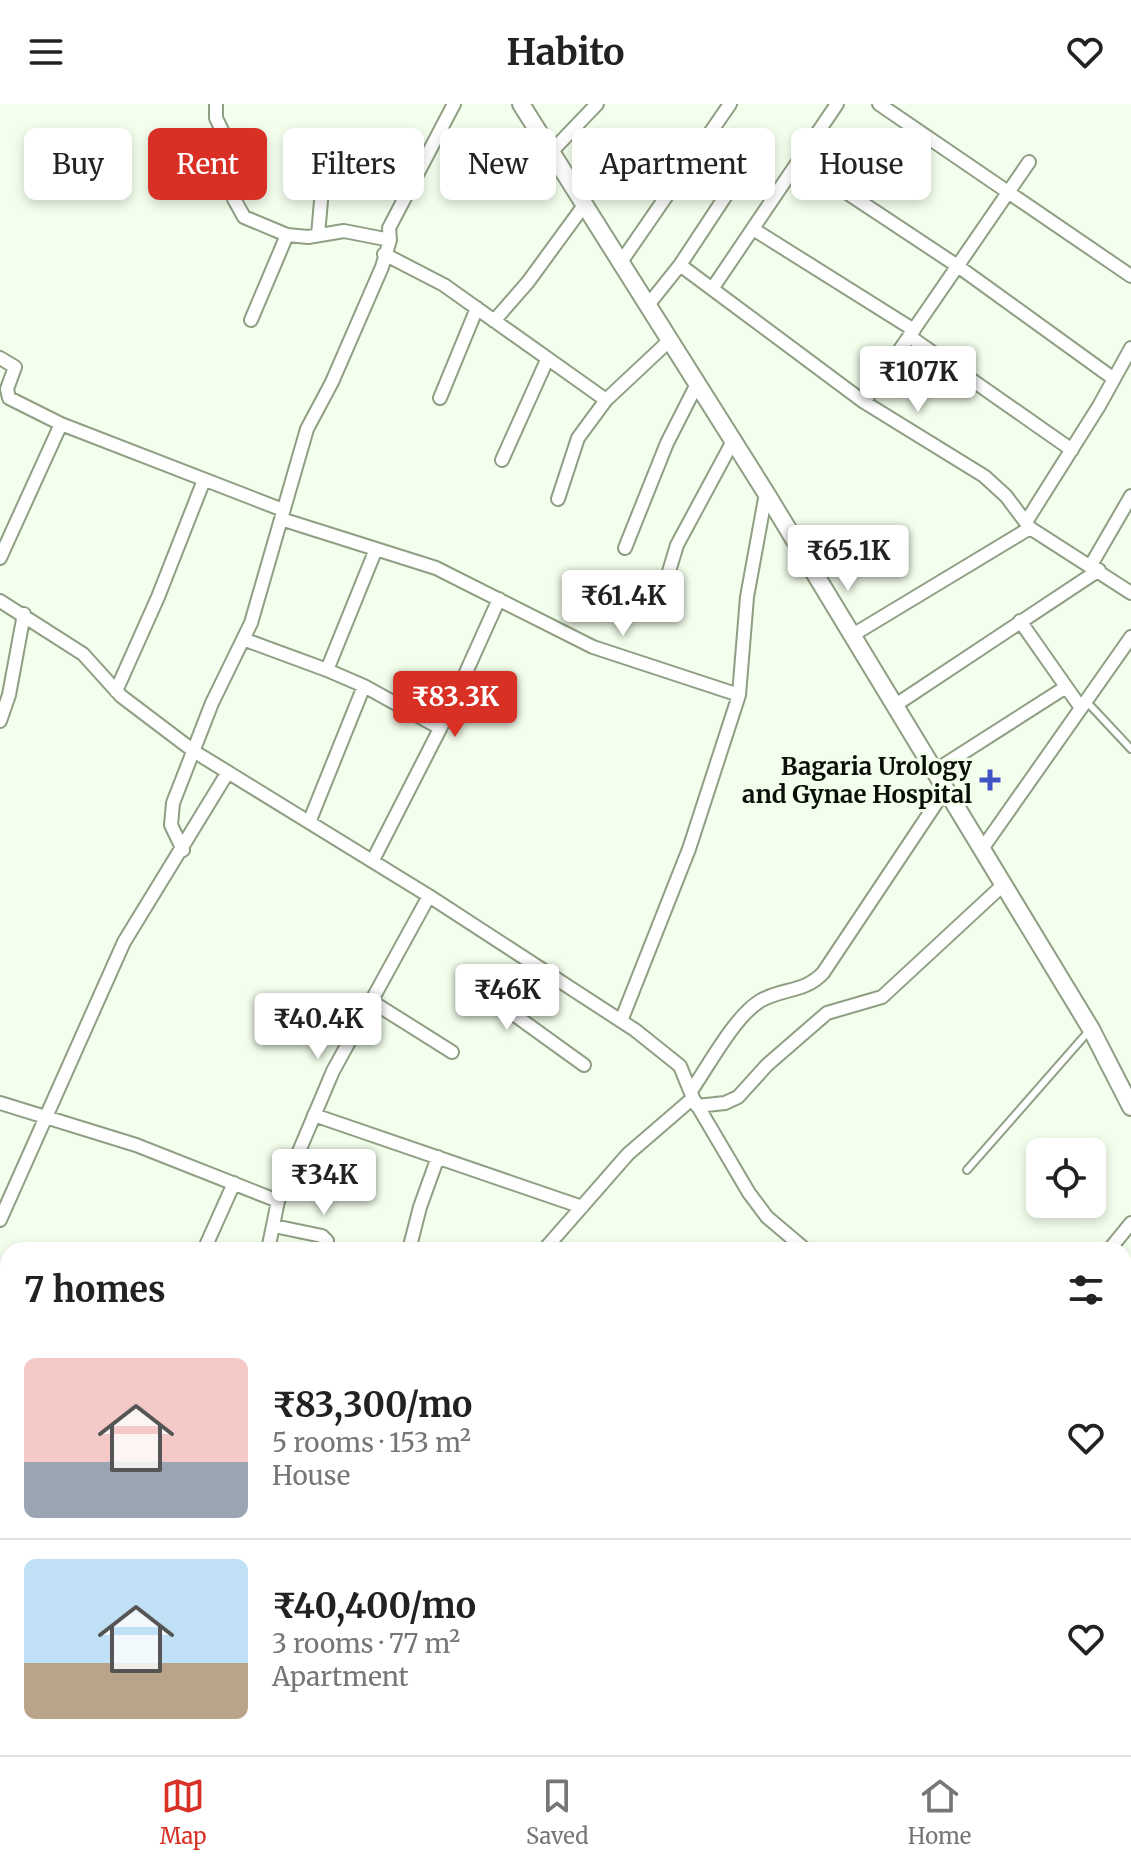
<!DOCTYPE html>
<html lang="en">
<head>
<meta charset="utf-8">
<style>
	body { margin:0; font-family:Merriweather,serif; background:#f6f6f6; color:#222; height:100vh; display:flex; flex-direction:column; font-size:30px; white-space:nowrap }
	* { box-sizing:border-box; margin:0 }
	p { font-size:26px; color:#767676 }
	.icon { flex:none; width:44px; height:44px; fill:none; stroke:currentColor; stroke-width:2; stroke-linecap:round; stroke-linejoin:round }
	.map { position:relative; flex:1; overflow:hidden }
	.panel { position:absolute; left:0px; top:1138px; width:1132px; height:514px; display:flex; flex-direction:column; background:#fff; border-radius:24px 24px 0 0; box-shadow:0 4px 12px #0003 }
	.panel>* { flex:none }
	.hud { position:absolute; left:24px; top:24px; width:1084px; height:72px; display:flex; gap:16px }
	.tools { position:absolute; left:1026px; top:1034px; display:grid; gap:16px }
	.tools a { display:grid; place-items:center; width:80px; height:80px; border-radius:12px; background:#fff; box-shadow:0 4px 12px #0003; font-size:40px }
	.price { position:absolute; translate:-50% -68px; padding:0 18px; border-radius:8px; background:#fff; color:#222; font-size:26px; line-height:52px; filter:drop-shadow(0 2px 4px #0008) }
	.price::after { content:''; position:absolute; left:50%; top:48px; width:24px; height:18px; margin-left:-12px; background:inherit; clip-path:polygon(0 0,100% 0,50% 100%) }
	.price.selected { background:#d93025; color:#fff }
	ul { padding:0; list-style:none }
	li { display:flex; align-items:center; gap:24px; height:200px; padding:0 24px }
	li+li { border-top:2px solid #e0e0e0 }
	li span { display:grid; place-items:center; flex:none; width:224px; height:160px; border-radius:12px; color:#555 }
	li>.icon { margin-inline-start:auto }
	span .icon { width:96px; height:96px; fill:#fffc; stroke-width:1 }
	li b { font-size:34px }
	h2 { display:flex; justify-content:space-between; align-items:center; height:96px; padding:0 24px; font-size:34px }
	.chip { padding:0 28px; border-radius:12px; background:#fff; box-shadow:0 4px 12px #0003; font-size:28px; line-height:72px }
	.chip.selected { background:#d93025; color:#fff }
	header { display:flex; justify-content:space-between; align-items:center; height:104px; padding:0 24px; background:#fff; font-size:36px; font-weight:700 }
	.dock { display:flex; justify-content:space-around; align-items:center; height:112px; border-top:2px solid #e0e0e0; background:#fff; font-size:22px; color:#767676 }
	.dock a { display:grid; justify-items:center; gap:4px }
	.dock .selected { color:#d93025 }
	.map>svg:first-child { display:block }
</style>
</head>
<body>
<header><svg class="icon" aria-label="menu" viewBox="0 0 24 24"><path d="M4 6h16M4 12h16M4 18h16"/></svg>Habito<svg class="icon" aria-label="heart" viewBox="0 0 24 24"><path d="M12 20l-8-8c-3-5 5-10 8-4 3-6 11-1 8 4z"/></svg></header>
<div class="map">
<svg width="1131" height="1651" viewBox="0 0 1131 1651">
	<rect width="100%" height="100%" fill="#f3feec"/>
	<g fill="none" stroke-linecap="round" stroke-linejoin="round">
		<g stroke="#8e9f83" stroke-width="10">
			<path id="service" d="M1087,598L1131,645
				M967,1066L1088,928"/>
		</g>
		<g stroke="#8e9f83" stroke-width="16">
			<path id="minor" d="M216,0V14L227,37L234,95L244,113L287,131L308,133L344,127L390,136
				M879,0L1131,172
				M553,46L597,0
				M799,57L959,163L1114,275
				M753,125L914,226
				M318,131L325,51
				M384,150L444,181L606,296
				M621,158L730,0
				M680,161L864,298L984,372L1006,392L1030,424L1131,489
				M712,185L837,0
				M648,201L680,161L744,64
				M251,216L287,131
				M494,217L528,178L585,100
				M909,232L1072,346
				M0,254L15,263L7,285L9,294L61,320L0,454
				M440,294L477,204
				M864,298L1029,58
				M61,320L283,406
				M502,356L547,256
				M558,395L578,334L606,296L670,236
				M281,415L436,464L593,543L739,591
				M1026,418L1099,302L1131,244
				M625,444L667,339L697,280
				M1091,461L1131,392
				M0,497L83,550L121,592L195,648L429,792L635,926L680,962L693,994L749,1089L767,1113L806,1146
				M657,507L677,441L733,337
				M1020,517L1081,604
				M851,532L1030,424
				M243,535L327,566L376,445
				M327,566L364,582L440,624
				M116,587L158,493L204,376
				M894,602L1099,466
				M0,617L9,591L24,510
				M933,668L1066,583
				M310,716L364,582
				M982,745L1131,533
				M183,746L171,721L173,699L212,599L251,519L307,325L332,278L382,163L390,136L389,124L454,0
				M373,756L445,615L499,495
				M540,864L516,912L584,961
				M371,897L452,948
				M621,917L689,745L739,591L747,493L766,389
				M691,987C709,961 735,912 760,897C782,884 804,889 823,869L945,686
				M0,999L136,1041L278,1097
				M697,1002L725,999L738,993L767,961L827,909L882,893L1003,781
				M314,1011L582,1103
				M0,1116L124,838L228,668
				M274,1122L322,1132L327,1137L325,1146
				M204,1146L234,1079
				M268,1146L278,1097L333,967L429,792
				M409,1146L420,1103L438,1053
				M544,1146L628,1050L693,994
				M1109,1146L1131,1119
				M1124,1348L1131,1347
				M0,1429L8,1432
				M0,1527L8,1530
				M0,1623L8,1628
				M33,1644L43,1651
				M194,1644L230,1651
				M1108,1644L1119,1651
				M342,1651L343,1644"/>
		</g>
		<g stroke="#8e9f83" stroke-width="20">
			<path id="tertiary" d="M521,0L766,389L1091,925L1131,1003"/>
		</g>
		<use href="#service" stroke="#fff" stroke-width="6"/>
		<use href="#minor" stroke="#fff" stroke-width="12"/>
		<use href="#tertiary" stroke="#fff" stroke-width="16"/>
	</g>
	<path fill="#4054c7" stroke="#f3feec" stroke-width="3" d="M986 664h8v8h8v8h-8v8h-8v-8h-8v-8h8z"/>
	<g text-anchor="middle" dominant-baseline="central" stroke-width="6" stroke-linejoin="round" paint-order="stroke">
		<g font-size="24" font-weight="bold" fill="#090f06" stroke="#f3feec" text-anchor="end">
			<text x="972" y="662">Bagaria Urology<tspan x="972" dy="28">and Gynae Hospital</tspan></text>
		</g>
	</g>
</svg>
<div class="tools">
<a><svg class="icon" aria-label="locate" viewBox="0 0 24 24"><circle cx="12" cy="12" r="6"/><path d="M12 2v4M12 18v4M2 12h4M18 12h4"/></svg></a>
</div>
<b class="price" style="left:918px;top:310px">₹107K</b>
<b class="price" style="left:848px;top:489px">₹65.1K</b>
<b class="price" style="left:623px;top:534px">₹61.4K</b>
<b class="price selected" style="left:455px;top:635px">₹83.3K</b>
<b class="price" style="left:507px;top:928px">₹46K</b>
<b class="price" style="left:318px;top:957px">₹40.4K</b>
<b class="price" style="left:324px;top:1113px">₹34K</b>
<div class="hud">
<a class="chip">Buy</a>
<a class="chip selected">Rent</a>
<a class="chip">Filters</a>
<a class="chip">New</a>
<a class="chip">Apartment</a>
<a class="chip">House</a>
</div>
<section class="panel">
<h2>7 homes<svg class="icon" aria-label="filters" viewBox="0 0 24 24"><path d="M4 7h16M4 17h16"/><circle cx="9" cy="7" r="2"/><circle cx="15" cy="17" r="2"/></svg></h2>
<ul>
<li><span style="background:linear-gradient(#f6c9c9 65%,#9aa5b1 0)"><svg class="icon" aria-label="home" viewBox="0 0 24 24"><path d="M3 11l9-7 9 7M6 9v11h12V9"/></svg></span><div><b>₹83,300/mo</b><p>5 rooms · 153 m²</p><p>House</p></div><svg class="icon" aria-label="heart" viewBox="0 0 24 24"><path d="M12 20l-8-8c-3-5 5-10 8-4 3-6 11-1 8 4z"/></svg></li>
<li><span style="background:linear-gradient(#bfe0f5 65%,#b9a48a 0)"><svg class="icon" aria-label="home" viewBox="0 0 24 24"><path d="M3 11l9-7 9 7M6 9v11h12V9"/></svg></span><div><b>₹40,400/mo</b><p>3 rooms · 77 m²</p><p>Apartment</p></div><svg class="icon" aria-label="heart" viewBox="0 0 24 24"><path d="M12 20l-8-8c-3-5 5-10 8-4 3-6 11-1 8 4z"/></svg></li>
</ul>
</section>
</div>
<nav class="dock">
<a class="selected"><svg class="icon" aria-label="map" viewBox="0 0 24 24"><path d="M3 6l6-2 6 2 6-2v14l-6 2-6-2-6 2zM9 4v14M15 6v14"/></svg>Map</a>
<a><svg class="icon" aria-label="saved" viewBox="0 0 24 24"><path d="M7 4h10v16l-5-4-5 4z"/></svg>Saved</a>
<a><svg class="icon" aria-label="home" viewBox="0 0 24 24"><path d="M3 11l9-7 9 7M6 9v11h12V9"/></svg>Home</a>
</nav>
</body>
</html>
